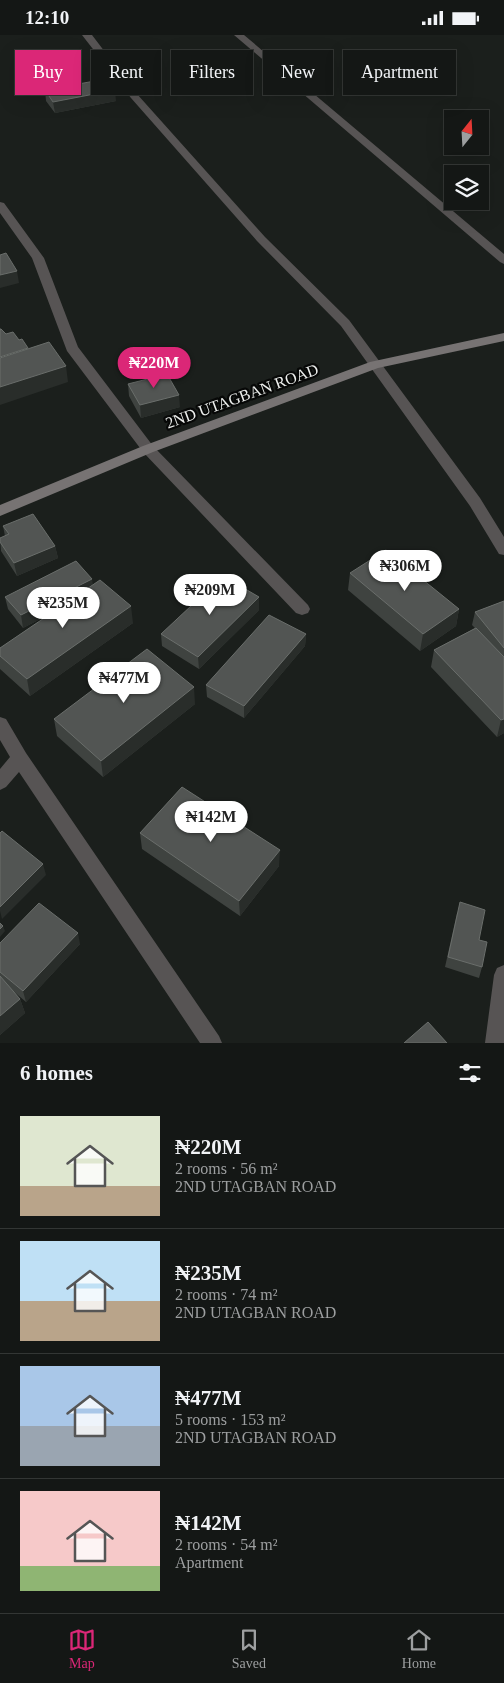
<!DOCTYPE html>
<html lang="en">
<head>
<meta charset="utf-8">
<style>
	body { margin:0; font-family:Georgia,serif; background:#1d201e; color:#f1f3f6; height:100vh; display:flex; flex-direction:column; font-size:19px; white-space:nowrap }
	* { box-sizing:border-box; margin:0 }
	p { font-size:16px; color:#9d9fa0 }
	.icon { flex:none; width:28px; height:28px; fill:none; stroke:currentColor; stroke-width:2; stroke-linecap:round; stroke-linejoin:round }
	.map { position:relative; height:1008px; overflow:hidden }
	.drawer { display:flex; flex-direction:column; background:#141715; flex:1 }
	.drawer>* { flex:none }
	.top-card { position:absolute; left:15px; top:15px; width:475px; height:45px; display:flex; gap:10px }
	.needle { width:32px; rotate:18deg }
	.fabs { position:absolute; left:444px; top:75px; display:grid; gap:10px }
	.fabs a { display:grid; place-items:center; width:45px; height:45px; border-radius:0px; background:#141715; box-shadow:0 5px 20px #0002,0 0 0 1px #333634; font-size:25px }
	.price { position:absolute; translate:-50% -42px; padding:0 11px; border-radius:18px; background:#fff; color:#222; font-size:16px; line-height:32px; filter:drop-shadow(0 1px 2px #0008) }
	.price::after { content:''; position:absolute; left:50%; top:30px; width:15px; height:11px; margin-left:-8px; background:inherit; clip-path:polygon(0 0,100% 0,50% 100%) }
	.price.selected { background:#db2777; color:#fff }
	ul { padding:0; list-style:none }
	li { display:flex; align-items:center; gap:15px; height:125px; padding:0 20px }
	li+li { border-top:1px solid #333634 }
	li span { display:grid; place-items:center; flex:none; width:140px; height:100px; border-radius:0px; color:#555 }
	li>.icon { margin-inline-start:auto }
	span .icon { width:60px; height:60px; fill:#fffc; stroke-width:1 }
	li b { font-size:21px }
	h2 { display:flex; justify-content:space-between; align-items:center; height:60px; padding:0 20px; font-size:21px }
	.pill { padding:0 18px; border-radius:0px; background:#141715; box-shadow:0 5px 20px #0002,0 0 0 1px #333634; font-size:18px; line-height:45px }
	.pill.selected { background:#db2777; color:#fff }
	.status { display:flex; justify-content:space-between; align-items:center; height:35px; padding:0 25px; background:#141715; direction:ltr }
	.status svg { height:14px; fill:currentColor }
	.menu { display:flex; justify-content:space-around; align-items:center; height:70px; border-top:1px solid #333634; background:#141715; font-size:14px; color:#9d9fa0 }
	.menu a { display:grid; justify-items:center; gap:2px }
	.menu .selected { color:#db2777 }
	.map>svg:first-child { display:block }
</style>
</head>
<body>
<div class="status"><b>12:10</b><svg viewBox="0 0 49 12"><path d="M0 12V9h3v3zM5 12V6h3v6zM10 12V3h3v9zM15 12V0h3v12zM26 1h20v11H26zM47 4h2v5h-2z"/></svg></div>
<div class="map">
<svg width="504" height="1008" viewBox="0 0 504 1008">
	<rect width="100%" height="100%" fill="#1b1f1c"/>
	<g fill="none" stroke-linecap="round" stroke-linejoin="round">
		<path fill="#575454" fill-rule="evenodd" d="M82,0H92L137,59L265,202L349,285L480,463L504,502V520L499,519L470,471L341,291L257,206L131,63Z
			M234,0H244L504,219V229L500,227Z
			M0,167L4,168L44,223L78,312L153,411L308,570L310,574L308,578L302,580L296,578L143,417L67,316L32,223L0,178Z
			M0,682L6,684L26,718L219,1001L222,1008H200L19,737L6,752L0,755V734L10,722L0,705Z
			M504,930V1008H485L494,940L497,933Z"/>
		<path fill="#777373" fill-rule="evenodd" d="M504,298V306L378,333L153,417L0,481V470L143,411L370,327Z"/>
	</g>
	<path fill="#3f4340" d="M45,55L116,66L55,78L46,66Z
		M128,349L180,372L141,383L129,361Z
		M3,491L55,511L58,523L17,541L1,516L0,503L5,501Z
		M350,538L459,574L456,591L420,616L348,555Z
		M93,550L133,588L30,661L0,634V613L52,578L23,593L8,574L5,562Z
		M504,566V698L497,702L431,632L434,615L475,593L472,590L475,577Z
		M259,575L199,634L162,611L161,599Z
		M306,599L305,611L244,683L207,662L206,650Z
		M195,669L103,742L57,701L54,684Z
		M140,798L279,831L240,881L142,814Z
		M457,878L479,905L482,932L479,943L445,932Z
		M0,908L80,909L26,967L12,955L20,964L25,978L0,1000Z"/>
	<path fill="#292d2a" d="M115,55L116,66L55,78L53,67Z
		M17,236L19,248L0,253V240Z
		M66,331L68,347L0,370V352Z
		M179,360L180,372L141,383L140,370Z
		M55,511L58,523L17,541L14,528Z
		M92,544L94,556L23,593L21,580Z
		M259,562V575L199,634L198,622Z
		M131,571L133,588L30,661L27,644Z
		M459,574L456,591L420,616L423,599Z
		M306,599L305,611L244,683V671Z
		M194,652L195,669L103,742L101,726Z
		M504,684V698L497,702L501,685Z
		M280,815L279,831L240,881L239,866Z
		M43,829L46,840L2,884L0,876V872Z
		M3,891L5,896L0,902V894Z
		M78,898L80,909L26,967L23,956Z
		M20,964L25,978L0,1000V981Z"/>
	<path fill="#525553" stroke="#6a6e6b" d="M106,44L115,55L53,67L45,55Z
		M6,218L17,236L0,240V220Z
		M0,294H1L6,299L13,297L19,305L22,304L28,313L0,322Z
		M49,307L66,331L0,352V323Z
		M167,339L179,360L140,370L128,349Z
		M33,479L55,511L14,528L0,507V503L9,499L3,491Z
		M386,515L459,574L423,599L350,538Z
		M76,526L92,544L21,580L5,562Z
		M223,541L259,562L198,622L161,599Z
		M100,545L131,571L27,644L0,621V613Z
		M504,566V613L475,577Z
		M269,580L306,599L244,671L206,650Z
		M476,593L504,622V684L501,685L434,615Z
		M147,614L194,652L101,726L54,684Z
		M182,752L280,815L239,866L140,798Z
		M2,796L43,829L0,872V798Z
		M460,867L485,875L479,905L487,907L482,932L448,922Z
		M39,868L78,898L23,956L0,937V908Z
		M0,888L3,891L0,894Z
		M0,941L20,964L0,981Z
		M428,987L447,1008H404Z"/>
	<g text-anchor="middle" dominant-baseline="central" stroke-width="4.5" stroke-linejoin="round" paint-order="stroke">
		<g font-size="16" fill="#edefed" stroke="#070807">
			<text transform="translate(242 361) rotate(-20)">2ND UTAGBAN ROAD</text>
		</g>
	</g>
</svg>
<div class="fabs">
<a><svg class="needle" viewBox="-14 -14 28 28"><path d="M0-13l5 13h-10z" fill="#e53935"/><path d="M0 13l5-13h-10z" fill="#9d9fa0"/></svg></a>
<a><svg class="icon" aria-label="layers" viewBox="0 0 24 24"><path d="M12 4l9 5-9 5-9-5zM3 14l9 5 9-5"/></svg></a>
</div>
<b class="price selected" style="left:154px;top:354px">₦220M</b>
<b class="price" style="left:405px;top:557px">₦306M</b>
<b class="price" style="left:210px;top:581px">₦209M</b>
<b class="price" style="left:63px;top:594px">₦235M</b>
<b class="price" style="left:124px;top:669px">₦477M</b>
<b class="price" style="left:211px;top:808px">₦142M</b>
<div class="top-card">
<a class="pill selected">Buy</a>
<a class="pill">Rent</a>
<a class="pill">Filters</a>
<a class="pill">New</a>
<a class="pill">Apartment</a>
</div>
</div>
<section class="drawer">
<h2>6 homes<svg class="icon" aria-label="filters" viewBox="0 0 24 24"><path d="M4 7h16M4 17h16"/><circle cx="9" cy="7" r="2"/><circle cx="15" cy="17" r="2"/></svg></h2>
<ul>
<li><span style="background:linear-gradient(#dfe7d0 70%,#b9a48a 0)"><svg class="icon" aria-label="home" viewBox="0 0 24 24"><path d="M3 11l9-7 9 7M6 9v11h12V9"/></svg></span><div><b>₦220M</b><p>2 rooms · 56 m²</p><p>2ND UTAGBAN ROAD</p></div></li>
<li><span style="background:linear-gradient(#bfe0f5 60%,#b9a48a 0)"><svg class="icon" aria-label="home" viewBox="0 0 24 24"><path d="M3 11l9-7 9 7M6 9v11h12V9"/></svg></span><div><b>₦235M</b><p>2 rooms · 74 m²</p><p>2ND UTAGBAN ROAD</p></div></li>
<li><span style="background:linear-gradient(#a9c7e8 60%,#9aa5b1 0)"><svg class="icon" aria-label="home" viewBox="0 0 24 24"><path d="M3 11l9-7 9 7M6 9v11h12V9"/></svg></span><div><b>₦477M</b><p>5 rooms · 153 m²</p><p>2ND UTAGBAN ROAD</p></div></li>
<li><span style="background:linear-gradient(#f6c9c9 75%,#8fb573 0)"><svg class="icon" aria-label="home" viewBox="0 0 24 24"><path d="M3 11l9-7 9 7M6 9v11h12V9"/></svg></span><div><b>₦142M</b><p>2 rooms · 54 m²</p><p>Apartment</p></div></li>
</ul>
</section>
<nav class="menu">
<a class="selected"><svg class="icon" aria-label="map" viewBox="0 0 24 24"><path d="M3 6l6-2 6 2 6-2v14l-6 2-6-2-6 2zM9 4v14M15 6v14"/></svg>Map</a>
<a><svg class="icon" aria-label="saved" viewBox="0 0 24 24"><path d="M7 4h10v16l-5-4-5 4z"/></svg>Saved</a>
<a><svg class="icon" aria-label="home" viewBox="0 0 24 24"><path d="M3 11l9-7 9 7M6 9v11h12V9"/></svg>Home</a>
</nav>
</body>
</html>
